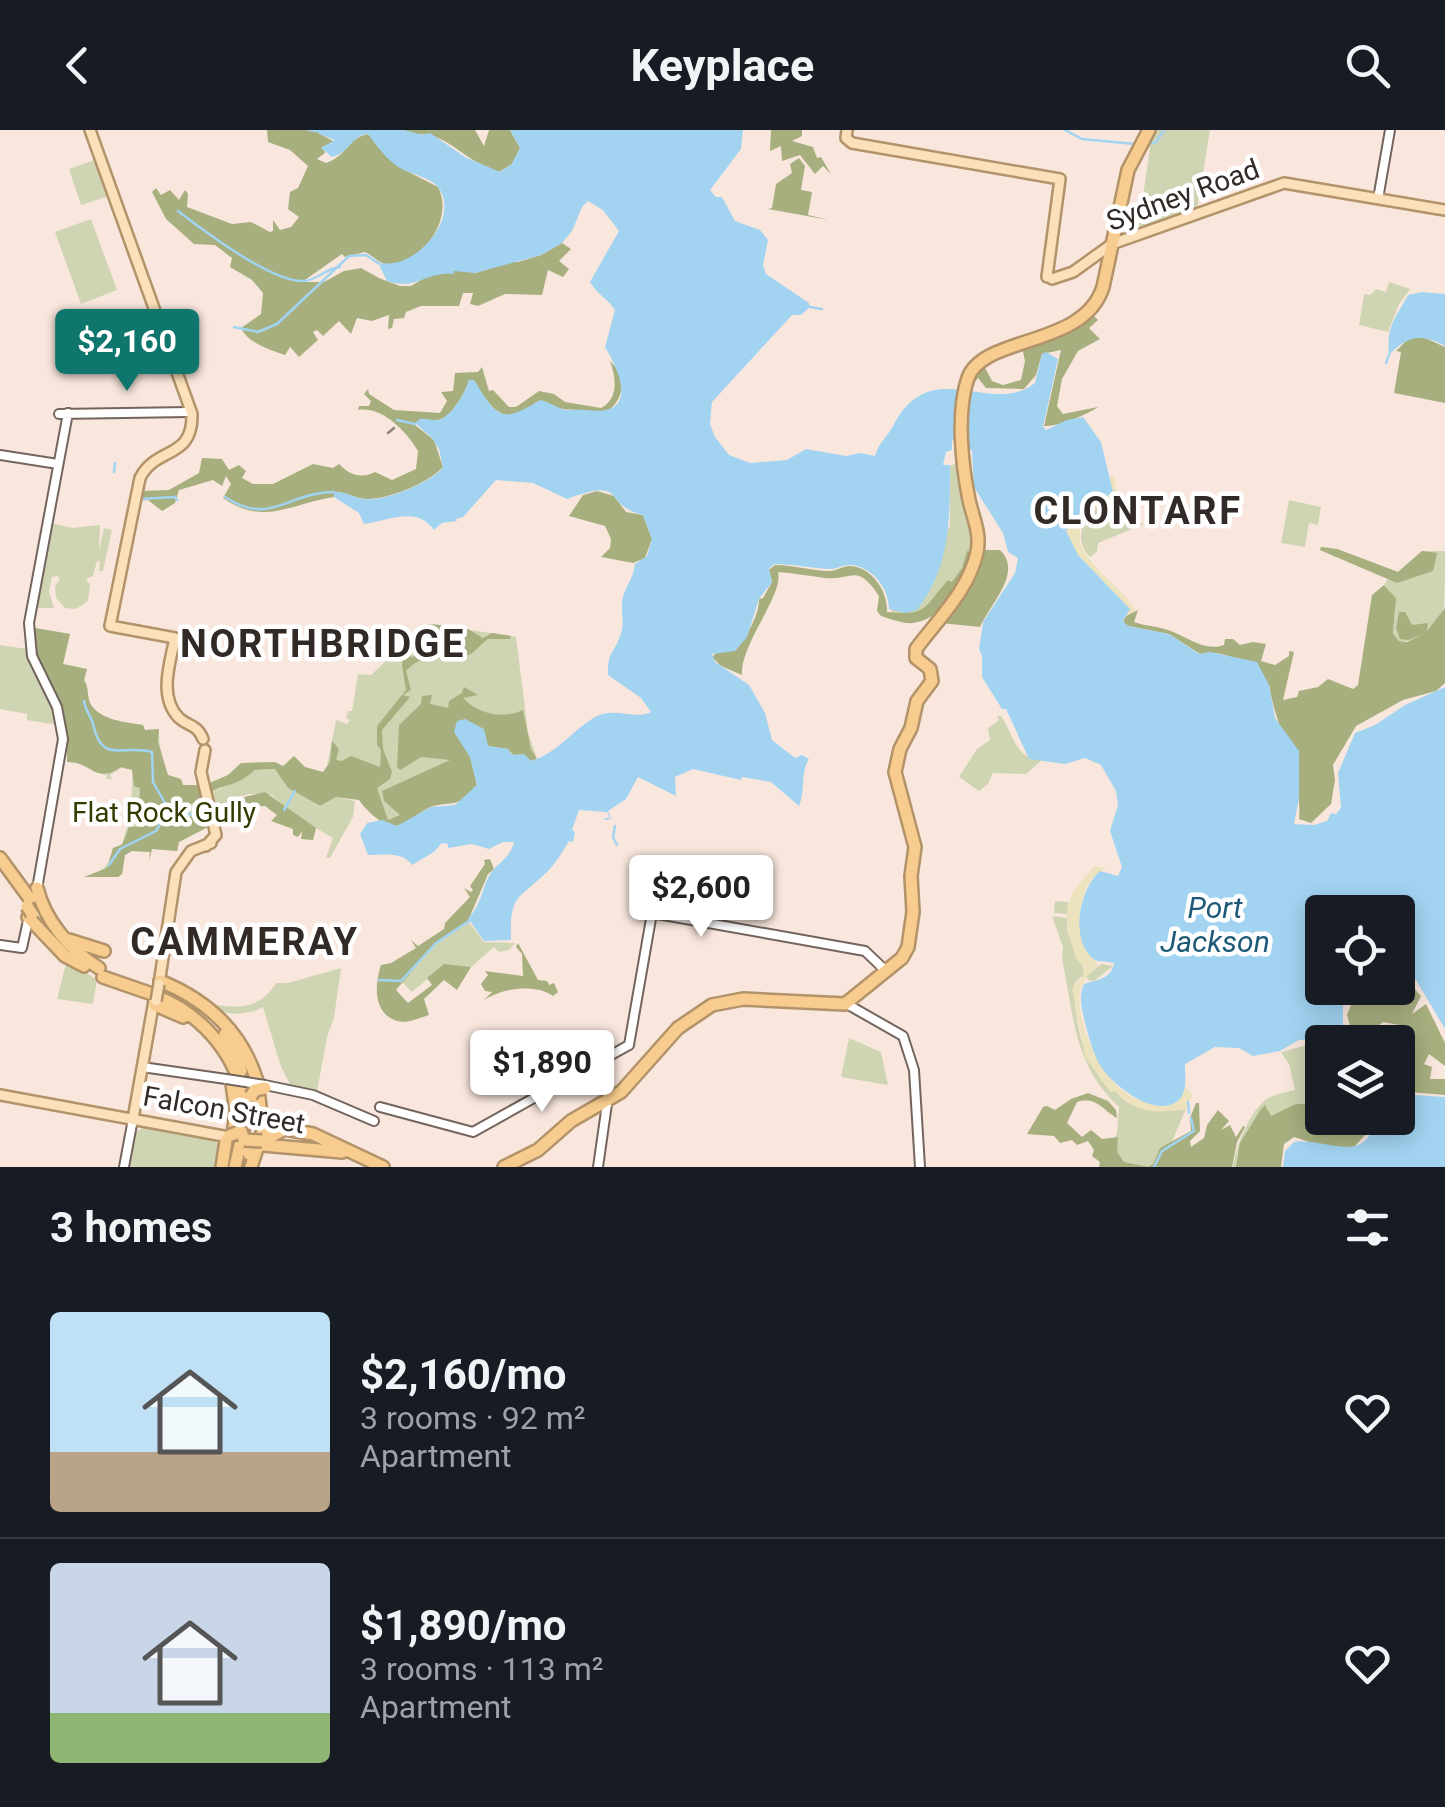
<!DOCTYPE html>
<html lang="en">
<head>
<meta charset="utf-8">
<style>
	body { margin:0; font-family:Roboto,sans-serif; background:#242831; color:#f1f3f6; height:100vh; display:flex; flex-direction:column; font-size:38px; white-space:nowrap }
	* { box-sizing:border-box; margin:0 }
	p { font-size:32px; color:#9ea1a6 }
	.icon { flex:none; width:55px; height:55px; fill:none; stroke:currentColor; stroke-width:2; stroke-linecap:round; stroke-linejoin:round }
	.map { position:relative; height:1037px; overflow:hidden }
	.side { display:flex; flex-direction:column; background:#171b24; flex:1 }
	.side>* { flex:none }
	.buttons { position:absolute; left:1305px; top:765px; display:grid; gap:20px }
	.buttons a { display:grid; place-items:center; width:110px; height:110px; border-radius:10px; background:#171b24; box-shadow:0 5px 25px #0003; font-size:50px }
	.price { position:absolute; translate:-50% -85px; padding:0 22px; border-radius:10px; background:#fff; color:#222; font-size:32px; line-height:65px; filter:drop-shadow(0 2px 5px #0008) }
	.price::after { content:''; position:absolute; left:50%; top:60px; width:30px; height:22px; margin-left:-15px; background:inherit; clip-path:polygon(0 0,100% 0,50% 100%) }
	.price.current { background:#0f766e; color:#fff }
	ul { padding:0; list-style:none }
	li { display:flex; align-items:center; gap:30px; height:250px; padding:0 50px }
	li+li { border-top:2px solid #363941 }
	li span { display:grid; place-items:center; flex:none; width:280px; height:200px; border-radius:10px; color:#555 }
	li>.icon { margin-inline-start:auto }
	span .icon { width:120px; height:120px; fill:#fffc; stroke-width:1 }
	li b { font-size:42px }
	h2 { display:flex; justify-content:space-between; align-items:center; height:120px; padding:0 50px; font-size:42px }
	header { display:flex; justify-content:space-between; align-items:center; height:130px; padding:0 50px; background:#171b24; font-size:45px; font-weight:700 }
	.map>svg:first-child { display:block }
</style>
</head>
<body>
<header><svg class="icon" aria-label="back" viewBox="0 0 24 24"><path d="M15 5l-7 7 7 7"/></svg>Keyplace<svg class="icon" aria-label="search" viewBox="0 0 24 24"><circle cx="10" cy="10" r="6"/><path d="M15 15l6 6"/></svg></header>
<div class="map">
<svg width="1445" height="1037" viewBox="0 0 1445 1037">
	<rect width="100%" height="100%" fill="#f9e7de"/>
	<path fill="#cfd5b2" d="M1151,0H1210L1197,80L1138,101L1150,17L1143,15Z
		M97,29L109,66L81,75L69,39Z
		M91,89L117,160L81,174L55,102Z
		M1389,152L1410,159L1399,174L1388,202L1359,195L1364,164L1370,165L1376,159L1386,162Z
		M957,333L973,409L971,427L940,481L914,493L887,488L950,396V336Z
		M1117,368L1136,391L1144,394L1098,413L1097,422L1090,427C1068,404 1090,373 1117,368Z
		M1289,370L1321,377L1318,395L1309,393L1305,417L1281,413Z
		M50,393L72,398L100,395L99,421L104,398L112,400L103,441H99L100,432L97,431L93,446L86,449L90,455L88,471L76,479L65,478L56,468L55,456L60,449L57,446L52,447L49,462L54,478H34Z
		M1321,417L1337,419L1398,442L1422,421H1445C1445,437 1445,465 1444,479C1436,497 1418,514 1399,511L1393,503C1394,485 1400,468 1384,455L1388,449L1320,420Z
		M431,494L516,507L528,602L537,629L477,650L417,686L386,692L363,676L360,668L325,646L336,590L347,594L350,590L346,588L348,581H352L358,544L371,545L425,495Z
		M35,498L70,504L63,534L87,539L84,550C89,558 87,566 90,573C100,591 127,592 143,595L145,600L159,599C158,614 163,630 168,645L181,649L183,655H202L205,667C224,653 235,658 255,640L276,639L288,658L319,676L336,667L355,671L353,687L330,728H326L333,708L290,683L272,665L249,664L207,677L213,705L208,697L179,712L177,721L152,719L149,731L150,722L132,721L125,725L122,744L118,747H84C103,742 110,736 113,718L122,714L130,688L133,640L121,638L110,645L112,649H106L107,645C91,643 83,632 67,632L66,596Z
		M0,515L27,519L51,569L61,607L56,606L58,595L27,590V584L0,579Z
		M997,586H1001C1014,604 1015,630 1042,630L1026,644L993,643L988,654L979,661L959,647L977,619L990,610L988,598L999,590Z
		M1055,771L1068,772L1067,801L1085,842L1089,843L1102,834L1113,836L1094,851L1088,850L1085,843L1074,854C1076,900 1081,926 1111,962L1115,961C1135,984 1158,983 1186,979L1161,1037H1104L1117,1003L1119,977C1073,934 1074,886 1062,828L1063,817L1053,789V786L1067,788V784L1054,783Z
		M469,792L484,812L515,813L509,820L499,822L494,817L471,837L441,838L412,862L402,852L436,814Z
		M67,830L97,850L93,874L57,869Z
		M341,838L334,888L327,907L317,962L292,958L281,937L263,877C245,887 221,886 205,873C235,878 258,882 276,853H288Z
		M849,908L881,922L888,955L841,947Z
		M1319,912L1322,913V988H1333H1322L1314,974L1249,1037H1233C1236,1016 1248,986 1264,971C1272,964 1285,963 1295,960L1289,934L1281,922Z
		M146,996L215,1011L221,1017L220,1037H127L133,1004Z"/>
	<path fill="#a7af7f" d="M267,0H318L320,4L335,12L322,17L325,23L317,29L326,33C347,26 348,8 368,4L399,37L438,57C454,87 425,131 392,135C381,136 374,126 365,122L345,127L342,124L302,152H324L344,141L361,138L379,148L400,156H411L431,144L463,140L476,143L512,131L518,132L541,125L562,113L571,119L559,131L569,139L563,147L548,140L542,165L505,164L478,176L470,174L473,163H463L459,176H421L406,182L404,188L394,189L392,198L388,199L389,185L372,191L357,188L351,204L339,191L323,206L317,200L313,202L318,210L299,227L290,217L285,225C270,220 248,213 241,198L261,184L263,163L252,150L230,137L232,128L215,115L194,114L166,89L152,62L156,58L161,65L170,60L179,70L185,60L188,64L187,77L232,94L251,92L270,102L273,101V90L280,100L291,97L299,87L288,79L290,62L298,58L308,36L290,20L268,12Z
		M404,0H475L484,16L489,0H510L520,18L512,34L499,42C473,35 454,13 435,7C424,3 414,6 404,0Z
		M771,0H802V6L792,11L813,17L817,28L821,27L831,44L823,36L815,44L800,25L782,31L781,16L770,21Z
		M799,28L805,36L801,60L812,62L808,85L829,90L768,79L772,78L776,54L792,43L790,34Z
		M1092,184L1098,190L1089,198L1100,209L1078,221L1062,249L1057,276L1063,284L1098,277C1087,285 1056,297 1044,296L1061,220L1042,224L1036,245L1024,259L986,258L978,248L970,257L971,248L983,234L992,251L1003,255L1021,250L1025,231L1022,217Z
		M1423,207L1445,217V273L1394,263L1401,222L1396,221L1408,209Z
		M610,231C626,246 626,269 606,282L563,279L536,272C505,301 491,278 474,251L469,250C466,262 451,288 438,290C432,291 427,289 421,289L415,295L434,310L443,337C428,353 390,369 367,369C356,369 347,362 335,362L334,367C292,373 264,397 223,368L231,354L226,346L222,356L213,350L179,360L175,373L162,381L148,370L138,371L140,361L169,360L199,343L202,328L222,329L229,340L239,335L246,341L242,348L253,354H273L313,334L333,338L339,334C349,345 361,349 375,342L392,350L416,339L418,321C406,301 382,276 358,280L359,276H369L371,271L364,264L368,259L369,264L394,280L440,283L447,271L441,262L453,261L455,243L478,242L482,237L489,261L493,260L509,277H516L539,261L554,264L565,272L601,278C619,269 616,247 610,231Z
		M597,361L614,366L626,382L643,385L652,409L645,428L633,433L601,427L610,418L611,409L605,396L569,386L583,365Z
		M1321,417L1337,419L1398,442L1422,421L1437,423L1433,441L1397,453L1320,420Z
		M979,420H1000C1023,442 991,473 980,497L940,493Z
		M967,421L972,422C963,450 946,489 913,493C904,494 890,489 881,486L877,481L879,466C856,432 853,451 825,448C809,446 793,443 778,442C784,465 740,514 742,545L721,536L712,527L717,522L736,520C746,506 759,487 759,469L763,468L772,452L769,440L775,435C794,435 812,441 829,441C836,441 845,435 851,436C873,438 888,462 887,482C928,486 923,478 948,450L952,452L962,438Z
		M1384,455L1396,468L1393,503L1399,511L1407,512L1424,504L1408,510L1400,509L1396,498L1399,482H1405L1412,495L1428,493L1427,501L1445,478V553L1436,561L1403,570L1356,596L1333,635L1335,650L1331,674L1311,693L1299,689C1303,651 1276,597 1269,555C1249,537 1228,518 1200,524L1169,504L1128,496L1123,492L1126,486L1138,480L1134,492C1145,496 1157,496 1168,500C1188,507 1204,522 1224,515L1225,509H1233L1240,515L1253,512L1266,514L1261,531L1275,535L1289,526V521L1294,522L1283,570L1297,567L1299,561L1318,557L1328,549L1353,559L1358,555L1372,465Z
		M432,494L468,499L483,508L492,503L511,506L510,509H488C482,513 474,523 469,525C448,534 426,518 406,541L411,560L403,565L410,567L382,600L383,619L392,642L390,649L377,658L388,690L400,685L384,671L382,661L450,630L421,627L400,640L397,637L399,595L421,574L422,566L432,565L430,574L448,578L449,571L462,563L464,557L478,565L463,568C479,585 504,589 523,580L531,619L537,629C527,632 513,627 508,619L488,616L455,602L470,627L477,655C458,680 453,670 430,677C419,681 408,694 396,696C385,699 365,679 359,670L336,667L320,676L288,658L275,639L255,640C234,659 226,652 208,664L207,654L228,645L241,633L275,632L283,636L294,626L305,637L323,642L330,632L332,611L339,619L336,630L342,631L351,626L380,637L381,620L377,615V596L406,560L402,535L404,517L412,528L418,521L444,515L448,504Z
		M35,498L70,504L63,534L87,539L84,550C89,558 87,566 90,573C100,591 126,592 143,595L145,600L159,599L158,612L168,645L181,649L183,655H202L205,667L182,679L168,680L171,684L193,687L207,677L213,705L208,697L179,712L177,721L152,719L149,731L150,722L132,721L125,725L122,744L118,747H84L107,738L113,718L122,715L129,697H144L146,687L139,676L140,658L134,656L132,640L121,637C95,655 92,631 67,632C70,571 38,554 31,500Z
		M265,662L316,698L313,710L301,709L302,701L298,707L293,705V699L271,691L277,685L265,676L239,678L215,689L211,675Z
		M490,729L494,739L488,744L468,791L436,813L396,860L408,873L432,855L427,848L444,834L471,837L457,860L444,850L424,869L429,885C419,888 407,894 397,891C372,883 375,853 381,835L391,833L416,818L411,810L418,816L444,799L445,793L470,767L464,758L471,762L473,760L470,756L485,734L484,730Z
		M518,813L538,850L547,851L549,855L554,853L558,862L553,866C537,854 502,857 483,871L492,862L485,861L481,854L488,845L485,841L523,846L522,824L516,817Z
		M1412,856L1421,866L1412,884L1426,874L1445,913V936L1429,924L1424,934L1432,937L1430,949H1445V965L1398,961V924L1409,922V907L1399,895L1383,892L1377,897L1374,912H1348L1352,903L1347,885L1352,872L1365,873Z
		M1088,963L1108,971L1116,980L1117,988C1102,980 1097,966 1077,972L1067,993L1082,1007L1091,1000L1102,1009L1118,1007L1117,1022L1124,1032L1148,1037L1153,1034L1160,1018L1191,1001L1190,988L1196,973H1199L1200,1001L1190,1011L1191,1017L1204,1008L1207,995L1218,980L1229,991L1221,1000L1230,995L1236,1007L1243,996L1245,997L1237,1012L1232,1037H1099L1100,1032L1092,1026L1094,1020L1088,1011L1077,1015L1072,1010L1060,1013L1054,1006L1027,1004L1043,977L1047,976L1055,980L1071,969Z
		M1296,974H1314L1322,988H1371L1366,1004L1353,1018L1334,1020L1294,1007L1284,1014L1281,1037H1236L1240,1013L1261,979L1265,975L1271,986Z"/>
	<path fill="#ece2bd" d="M1111,346L1114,347L1118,367C1104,371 1096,378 1086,390C1059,420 1124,456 1135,480L1126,486L1129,478L1078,425L1065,401C1083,380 1102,373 1111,346Z
		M1094,736L1107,738C1080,750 1074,791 1085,816C1088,823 1094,830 1098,836C1090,841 1082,852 1080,861C1074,893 1106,958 1136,969C1149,974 1170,966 1183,964L1185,957L1193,965L1186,979C1159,983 1135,984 1115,961L1111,962L1085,927L1072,858L1081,849L1085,838L1076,828L1068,802L1067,779L1073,762Z"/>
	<path fill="#a2d4f2" d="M318,0H404L422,5L430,3L465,27L500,42L512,34L520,18L510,0H743L741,19L710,60L716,67H722L735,91L760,100L768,110L763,135L766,144L809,173L810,177L801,185H792L712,272L710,294L715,307L729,325L750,333L787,330L806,319L846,326L861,323L875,326C879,312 888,306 893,296C931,222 991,288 1035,253L1042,224L1046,222L1058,229L1043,297L1046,300L1067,290L1083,287L1101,312L1113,362L1079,384L1066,401L1078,425L1130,479L1123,491L1128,496L1169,504L1199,524L1210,522L1257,532L1269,555L1275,588L1299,621V668L1294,694L1314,695L1327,691L1331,683L1336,684L1341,678L1338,643L1355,603L1375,595L1405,575L1445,557V899L1416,850L1413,848L1398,854V782H1322V858H1386L1343,872V903L1333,908L1299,910L1280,921L1253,926L1239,918L1215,917L1185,934C1185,944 1187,957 1182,966C1163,994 1114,957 1102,938C1093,925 1089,907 1085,893C1082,879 1078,867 1084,854C1096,850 1112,849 1114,833C1106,831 1097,833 1092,828C1069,806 1081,757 1100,741L1118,746L1122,737L1110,701L1118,675L1116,661L1101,635L1085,628L1065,634L1029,629L1006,579H1002L982,547V526L979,519L983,492L1015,443L1018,428L1008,422L1003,403L974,357L972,321L956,307L952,311V320L946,322L943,335H950C950,388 951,436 917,480L906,483L889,479C889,459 873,437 851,435C843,434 836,440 828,439C810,438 792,434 774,434L769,439L772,452L759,469L747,507L735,521L712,524L715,532L749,555L765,583L772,610L795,628L802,625L809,629C800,642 806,660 799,676L771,652L742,647L741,650L693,639L675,647L676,666L638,647L626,669L608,681L614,696L611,689L605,690V688H610L607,682L579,680L572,700L575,702L573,712L569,711C562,723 555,734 546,743C516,771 510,765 511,810L484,811L468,788C482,776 481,758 491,743C498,732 510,729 514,712H503L489,719L472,714L448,718V714L442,713L434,722L412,735C402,721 384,725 368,725L360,704L367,693L382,690L397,696L431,677L455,675L477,655L470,627L454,602L457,591L465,589L484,599L488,616L508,619L512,625L524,624L531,631C557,624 573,599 597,586C615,577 636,590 651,582L641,568L608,545C607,522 614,524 620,506C625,495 621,484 622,473C622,460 634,449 635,434L647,426L652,409L643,385C600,374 629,346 567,369L533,353L496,350L463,387L456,389L457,391L442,393L434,400C417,376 391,390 364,394L359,383L334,367V362C346,361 354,368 365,369C387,371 423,355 440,341L443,337L439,319L432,308L415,293L420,289C426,288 432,291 438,290C451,288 466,262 469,250H474C497,287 501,295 540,270C549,272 554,276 562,279C569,281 578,279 586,280C638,287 622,245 605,217L615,180C608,169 597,164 590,152L619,101L603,80L588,71L582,77L572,101L562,113L541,125L475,143L454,141V144C423,142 417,161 387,151L380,137L383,133C413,139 459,91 440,60C432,47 412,45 400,38C387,30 377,16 368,4C352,5 349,23 332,27L321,18L335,10L319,4Z
		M1422,162L1445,164V216C1420,203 1408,206 1389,225C1386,195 1396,188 1408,165Z
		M1398,964L1445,967V1037H1283L1285,1021L1294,1012C1332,1008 1362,1037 1378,988H1398Z"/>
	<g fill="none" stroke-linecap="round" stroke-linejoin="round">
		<path stroke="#a2d4f2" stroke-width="2.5" d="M309,0L318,1
			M1065,0L1082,9L1135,14
			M1148,14L1156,12L1164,0
			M178,81C204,101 272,153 304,151C318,150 326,138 340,137
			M810,177L822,179
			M134,192L152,185
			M234,197L258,202L277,194L349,126L366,125L381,135
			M1386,233L1389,225
			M397,290L415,294
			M114,342L115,333
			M225,367C270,397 288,362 334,362
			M139,369L175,367L177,370
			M84,571C85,580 91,586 93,594C102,635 122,614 152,622L153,652L169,680L187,686L204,676
			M284,680L295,661
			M615,696L613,707L617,715
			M109,735L120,719L156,701L168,681
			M379,850L401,851L436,813L469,791
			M1398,948L1400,950L1398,952
			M1188,972L1189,983
			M1154,1037L1162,1021L1194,1001L1191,988"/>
		<g stroke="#73645c" stroke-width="12">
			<path id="secondary" d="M1378,69L1390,0
				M59,284L189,282
				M0,325L58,334
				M37,759L63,609L57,577L32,526L29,493L68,283
				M0,815L22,818L29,786
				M845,873L903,906L914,940L920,1037
				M629,915L652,783L865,821L886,841
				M142,937L226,949
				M265,955L313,965L374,991
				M380,977L473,1002L629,915
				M124,1037L133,989
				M598,1037L608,967"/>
		</g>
		<g stroke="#b2936a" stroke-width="14">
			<path id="primary" d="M90,0L192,284C193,330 156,316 140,348L110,496L175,508C170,533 158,567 179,588C189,597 197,594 203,609
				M847,0L846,8L852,13L1060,49L1047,147
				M1052,149L1073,142L1112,114L1284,53L1445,80
				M205,620L201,642L216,705L206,716
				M159,854L176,742L191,721L211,713
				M0,965L229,1007
				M133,989L154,871"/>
		</g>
		<g stroke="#b2936a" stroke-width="16">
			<path id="highway" d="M0,728L30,769
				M37,758C45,791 71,821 99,838
				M28,787L65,826L84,836
				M69,810L104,821
				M103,847L152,864
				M160,851C207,870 242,902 257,951
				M159,867C200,885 232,919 243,964
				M155,875L183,887
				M225,904L235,921L241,941
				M232,954L236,981L233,1005
				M262,1011L285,999L313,1004L383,1037
				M263,1015L342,1022
				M248,1021L249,1024
				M222,1037L226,1011
				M235,1037L245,992L243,959
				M251,1037L263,1000L258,960
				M504,1037L538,1020L571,991L621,962L678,898L712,875L743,869L845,874L902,828L908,817L913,782L911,746L915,717L895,642L900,619L911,598L917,571L932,551L930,539L916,528V519C938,489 969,460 977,422C981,404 973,388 969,370C962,335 956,282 968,248C983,205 1084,218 1103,157L1128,40L1149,0"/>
		</g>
		<use href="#secondary" stroke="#fff" stroke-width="8"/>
		<use href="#primary" stroke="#fae0bb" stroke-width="9"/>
		<use href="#highway" stroke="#f7cc8e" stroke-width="11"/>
		<path stroke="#91857f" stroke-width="2.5" d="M388,303L394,298"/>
		<g stroke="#73645c" stroke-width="12" stroke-linecap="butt">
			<path id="secondary-bridge" d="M226,949L265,955"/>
		</g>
		<g stroke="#b2936a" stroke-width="14" stroke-linecap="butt">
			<path id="primary-bridge" d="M156,871L159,854"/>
		</g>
		<g stroke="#b2936a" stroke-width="16" stroke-linecap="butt">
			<path id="highway-bridge" d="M27,776L32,784
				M251,966L255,960L265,958
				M229,1006L241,1001L244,1010
				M244,1010L262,1011"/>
		</g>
		<use href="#secondary-bridge" stroke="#fff" stroke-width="8"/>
		<use href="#primary-bridge" stroke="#fae0bb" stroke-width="9"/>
		<use href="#highway-bridge" stroke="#f7cc8e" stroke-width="11"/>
	</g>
	<g text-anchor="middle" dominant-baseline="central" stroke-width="9" stroke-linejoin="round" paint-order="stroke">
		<g font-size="28" fill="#312a27" stroke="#fff">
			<text transform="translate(1183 65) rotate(-20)">Sydney Road</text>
			<text transform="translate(224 980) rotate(10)">Falcon Street</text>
		</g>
		<g font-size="28" fill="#353a00" stroke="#fff">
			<text x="164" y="682">Flat Rock Gully</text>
		</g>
		<g font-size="30" font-style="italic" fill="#1e5a77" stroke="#fff">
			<text x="1215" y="777">Port<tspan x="1215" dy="34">Jackson</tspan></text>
		</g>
		<g font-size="38" font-weight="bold" letter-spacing="2.5" fill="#312a27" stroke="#fff">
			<text x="1138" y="381">CLONTARF</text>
			<text x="323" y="514">NORTHBRIDGE</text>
			<text x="245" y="812">CAMMERAY</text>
		</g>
	</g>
</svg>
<div class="buttons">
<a><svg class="icon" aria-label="locate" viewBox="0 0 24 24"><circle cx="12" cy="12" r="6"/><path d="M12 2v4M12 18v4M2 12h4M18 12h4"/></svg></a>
<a><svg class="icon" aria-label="layers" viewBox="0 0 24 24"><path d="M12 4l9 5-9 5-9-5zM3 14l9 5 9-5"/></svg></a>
</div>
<b class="price current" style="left:127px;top:264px">$2,160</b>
<b class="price" style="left:701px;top:810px">$2,600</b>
<b class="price" style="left:542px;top:985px">$1,890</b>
</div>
<section class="side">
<h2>3 homes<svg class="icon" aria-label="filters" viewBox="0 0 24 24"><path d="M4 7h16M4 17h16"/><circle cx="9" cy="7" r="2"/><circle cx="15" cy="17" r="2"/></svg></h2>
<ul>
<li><span style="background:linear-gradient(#bfe0f5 70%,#b9a48a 0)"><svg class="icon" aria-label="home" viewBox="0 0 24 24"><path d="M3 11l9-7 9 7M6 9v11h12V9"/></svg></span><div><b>$2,160/mo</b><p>3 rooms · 92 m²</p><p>Apartment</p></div><svg class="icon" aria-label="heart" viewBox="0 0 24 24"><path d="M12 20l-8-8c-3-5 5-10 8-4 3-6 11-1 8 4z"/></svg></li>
<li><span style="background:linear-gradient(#c9d6e8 75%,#8fb573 0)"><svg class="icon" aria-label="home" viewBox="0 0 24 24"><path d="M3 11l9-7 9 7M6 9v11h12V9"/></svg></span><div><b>$1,890/mo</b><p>3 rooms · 113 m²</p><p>Apartment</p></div><svg class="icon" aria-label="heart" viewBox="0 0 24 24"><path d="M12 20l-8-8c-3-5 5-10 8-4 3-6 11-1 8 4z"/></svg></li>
</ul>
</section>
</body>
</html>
